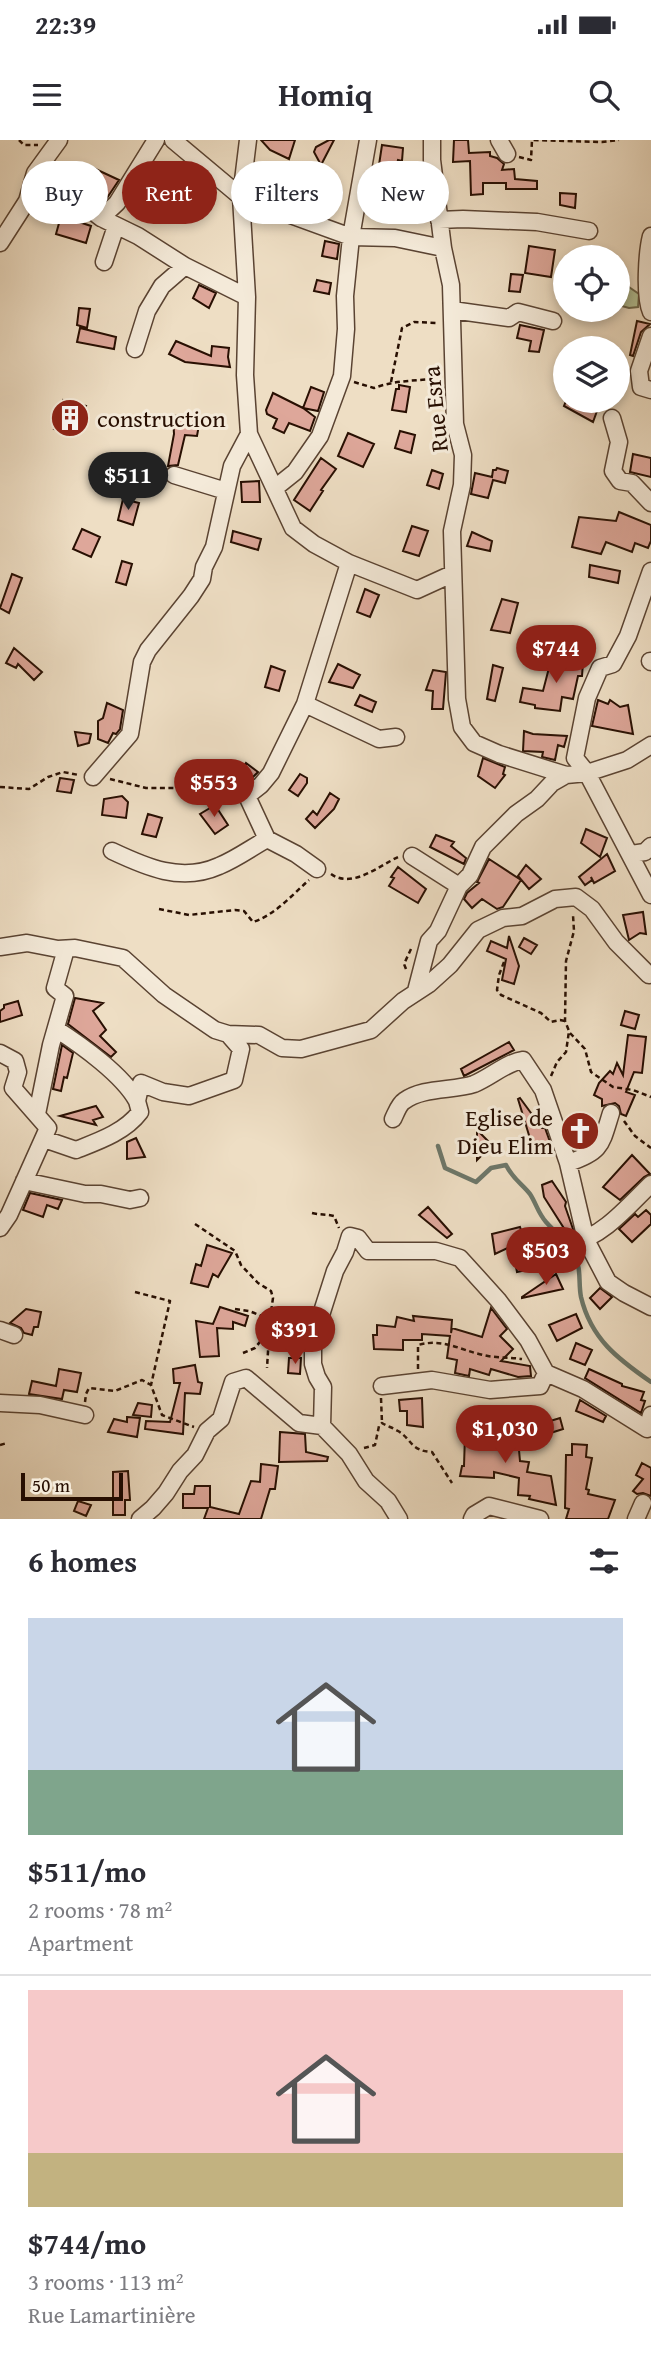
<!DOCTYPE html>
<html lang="en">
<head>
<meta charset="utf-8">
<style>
	body { margin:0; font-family:"Gentium Book Plus",serif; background:#f2f2f3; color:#2b2b33; height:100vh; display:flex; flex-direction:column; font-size:26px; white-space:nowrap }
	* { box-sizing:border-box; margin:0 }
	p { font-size:23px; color:#7c7c81 }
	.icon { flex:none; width:38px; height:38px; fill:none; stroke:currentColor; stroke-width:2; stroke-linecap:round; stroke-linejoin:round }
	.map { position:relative; height:1379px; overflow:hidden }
	.side { display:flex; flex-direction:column; background:#fff; flex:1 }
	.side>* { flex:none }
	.guide { position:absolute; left:21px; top:21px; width:609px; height:63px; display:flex; gap:14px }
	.buttons { position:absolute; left:553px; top:105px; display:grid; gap:14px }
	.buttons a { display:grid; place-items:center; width:77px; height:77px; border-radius:50%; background:#fff; box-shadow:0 4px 10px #0003; font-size:35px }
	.scale { position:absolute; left:21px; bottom:18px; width:102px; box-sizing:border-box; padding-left:7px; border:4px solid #280f02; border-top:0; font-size:19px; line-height:24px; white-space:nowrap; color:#280f02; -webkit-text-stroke:5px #f4ead9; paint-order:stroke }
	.price { position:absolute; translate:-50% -60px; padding:0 16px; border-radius:24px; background:#8f2418; color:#fff; font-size:23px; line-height:46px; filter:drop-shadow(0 2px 4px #0008) }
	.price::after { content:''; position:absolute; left:50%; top:42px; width:21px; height:16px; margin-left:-10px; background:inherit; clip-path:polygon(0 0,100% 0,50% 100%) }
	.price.on { background:#222; color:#fff }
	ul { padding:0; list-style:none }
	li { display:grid; align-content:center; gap:14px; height:371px; padding:0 28px }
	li+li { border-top:2px solid #e1e1e2 }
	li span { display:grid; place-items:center; height:217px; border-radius:0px; color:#555 }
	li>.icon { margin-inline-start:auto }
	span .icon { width:126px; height:126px; fill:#fffc; stroke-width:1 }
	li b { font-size:30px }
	h2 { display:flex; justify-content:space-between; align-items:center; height:84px; padding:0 28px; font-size:30px }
	.chip { padding:0 24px; border-radius:32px; background:#fff; box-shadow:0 4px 10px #0003; font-size:24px; line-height:63px }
	.chip.on { background:#8f2418; color:#fff }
	.status { display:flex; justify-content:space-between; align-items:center; height:49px; padding:0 35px; background:#fff; direction:ltr }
	.status svg { height:19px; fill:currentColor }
	header { display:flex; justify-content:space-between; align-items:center; height:91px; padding:0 28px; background:#fff; font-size:32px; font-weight:700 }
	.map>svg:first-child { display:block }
</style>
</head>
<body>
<div class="status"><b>22:39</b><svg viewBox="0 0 49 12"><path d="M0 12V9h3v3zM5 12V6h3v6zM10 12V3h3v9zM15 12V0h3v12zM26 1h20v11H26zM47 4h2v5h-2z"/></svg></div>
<header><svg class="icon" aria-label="menu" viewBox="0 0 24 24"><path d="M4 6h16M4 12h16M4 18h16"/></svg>Homiq<svg class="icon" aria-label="search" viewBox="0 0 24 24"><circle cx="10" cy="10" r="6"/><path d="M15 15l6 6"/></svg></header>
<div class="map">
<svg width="651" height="1379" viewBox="0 0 651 1379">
	<rect width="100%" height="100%" fill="#eedec4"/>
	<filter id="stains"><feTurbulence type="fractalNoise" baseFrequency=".00286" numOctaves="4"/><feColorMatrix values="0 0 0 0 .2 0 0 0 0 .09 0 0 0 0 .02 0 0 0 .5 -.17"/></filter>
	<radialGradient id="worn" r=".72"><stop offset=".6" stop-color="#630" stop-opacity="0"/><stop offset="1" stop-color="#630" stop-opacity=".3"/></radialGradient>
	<path fill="#b5c296" stroke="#6e684c" stroke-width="2" d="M626,145L639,154L638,167L629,168L618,165V150Z"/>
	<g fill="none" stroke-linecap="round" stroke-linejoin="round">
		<path stroke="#6d7769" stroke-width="4.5" d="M438,1006L445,1028L476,1042L491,1028L506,1025C513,1039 521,1043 530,1054C536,1063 538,1073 546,1082C555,1092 568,1103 574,1115C582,1129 578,1142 581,1157C591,1199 618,1219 651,1242"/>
	</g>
	<path fill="#dea79a" stroke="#280f02" stroke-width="2" d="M261,0H295L289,19L270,10Z
		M329,0H334L321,25L314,12L316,7Z
		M454,0H468L469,13L490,12V16L497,18L504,24L502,30L514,29L515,39L537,41V49H506V43H483V54L471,55L470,21L453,22Z
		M382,5L403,8L402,21L398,20L396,28L379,25Z
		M89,26L119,40L107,58L80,44Z
		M314,34L335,48L327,63L305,48Z
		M274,40L282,44L293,55L289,63L267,55Z
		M560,53L576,54L575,68L560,65Z
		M61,76L91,86L86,103L56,94Z
		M325,101L339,104L337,119L322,116Z
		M529,106L555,110L551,137L525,133Z
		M511,134L523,135L520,152L509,151Z
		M317,140L331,143L329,154L314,151Z
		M199,145L216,153L209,168L193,158Z
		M79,168L90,169L87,188L77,185Z
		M637,181L650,184L641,192L633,216L630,215Z
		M520,185L544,190L539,212L529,211L531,201L517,198Z
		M80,188L116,197L114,209L77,202Z
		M176,201L211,216L212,206L229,208L228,217L230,227L185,222L169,214Z
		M399,245L410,247L406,272L392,270L396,249H399Z
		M311,247L324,252L318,271L303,268L315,277L310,291L289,283L284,293L273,288L277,279L267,274L266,270L273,253L303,268Z
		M63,260L86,266L77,295L54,289Z
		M566,261L597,271L593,282L564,266Z
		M193,275V278L200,279L197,296L185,295L178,325L168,326L174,294L173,276Z
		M400,291L415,295L411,313L395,308Z
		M348,293L374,304L363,327L338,316Z
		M633,314L651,318V337L630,332Z
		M321,318L336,329L321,350L323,351L310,371L294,360Z
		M497,328L508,331L505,343L493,340L488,358L471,354L475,333L492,337L493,330H496Z
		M432,330L443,334L439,349L427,345Z
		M259,341L260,362H242L241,342Z
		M123,359L139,363L133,385L118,380Z
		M619,372L651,385V401L648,408L635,403L632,412L606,402L601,414L572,407L579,377L616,381Z
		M412,386L428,391L419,416L403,411Z
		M82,389L100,397L91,417L73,409Z
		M233,391L261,399L258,410L231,402Z
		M472,392L492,401L490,411L467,406Z
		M122,421L132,424L126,445L116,442Z
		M590,425L620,431L618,443L589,437Z
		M12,434L22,438L9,473L0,468Z
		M365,449L379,455L370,477L357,472Z
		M502,459L518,463L510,493L491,490Z
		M14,508L42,532L34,540L18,524L16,528L6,523Z
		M555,514L583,522L582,536H578L573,559L562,557L560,571L535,568V565L520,562L523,548L543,551L550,524L552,525Z
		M338,524L360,535L353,548L329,542Z
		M493,525L503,528L495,561L487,559Z
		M271,526L285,531L279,551L265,547Z
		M433,530L446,532L443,569H432L433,551L426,550Z
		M360,555L376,562L372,572L355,565Z
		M598,560L608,564L610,560L620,567L628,565L633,594L592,586Z
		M107,563L123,570L120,589L116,594L113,593L108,603L98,599V581L103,578Z
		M524,591L533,594L567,596L564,607L558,605L555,620L542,617L543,612L523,611Z
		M75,592L91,594L89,603L78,606Z
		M483,618L505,627L503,634L505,635L495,648L478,636Z
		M246,623L258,632L247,643L237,635Z
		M300,634L307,638V643L298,656L289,650Z
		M60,638L74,640L71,653L57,651Z
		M330,653L339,659L334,669L315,688L306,679L313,671L317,675Z
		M122,656L128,662L126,678L102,675L104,659Z
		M215,665L228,685L215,694L200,674Z
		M148,674L162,678L156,697L142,694Z
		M586,689L607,698L600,717L581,703Z
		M436,695L454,702L451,706L466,718L464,724L430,707Z
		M607,714L615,731L594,743L591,737L592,740L585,745L579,737Z
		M489,719L521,740L503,767L497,769L482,759L472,768L464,759L467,753L479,743L477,742Z
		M526,725L541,739L529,749L518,736Z
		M398,727L426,749L418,763L389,746L394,738L391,737Z
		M643,772L646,794L640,793L629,800L623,775Z
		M509,796L519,826L514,844L502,840L506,819L487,811L491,801L507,808Z
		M524,798L537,805L531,814L519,807Z
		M75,858L103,863L93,871L106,890L100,896L116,912L111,917L68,884Z
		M18,861L22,875L0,882V871L4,868V865Z
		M625,871L639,875L635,889L621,885Z
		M628,895L646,897L642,933L634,932L626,952L635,955L626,976L621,974L619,966L615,963L602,966V959L594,955L599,943L610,931L613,934L617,923L623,935Z
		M509,902L514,910L464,936L461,929Z
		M62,905L73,913L67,938L64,937L61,951L53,949Z
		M520,958L542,988H545L554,1013L535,1015L518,959Z
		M96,966L103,977L93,980L96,985L60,976Z
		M582,980L595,988L590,1000L582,1006L571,1000Z
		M477,990L492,1005L477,1020Z
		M136,998L145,1017L127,1019V1002Z
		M632,1015L650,1034L644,1037L620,1060L603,1047Z
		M552,1041L566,1062L565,1066L573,1089L567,1093L544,1057L542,1045Z
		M30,1053L62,1060L58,1069L47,1065L43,1077L23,1070Z
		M428,1067L452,1094L447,1098L419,1075Z
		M646,1070L651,1075V1084L632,1102L619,1089L635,1074L638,1077Z
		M520,1087L525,1101L539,1098L545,1126L517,1132L512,1106L495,1114L492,1094Z
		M207,1105L232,1113L218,1137L213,1134L208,1147L191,1143L196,1124L201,1126Z
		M556,1134L563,1149L522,1158V1157Z
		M600,1148L612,1157L600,1169L590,1158Z
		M220,1167L248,1176L245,1186L233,1182V1189L217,1188L219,1216L200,1217L196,1181L213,1184Z
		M491,1168L507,1189L500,1196L513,1209L501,1221L530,1226L531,1236L518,1237L491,1229L489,1235L470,1229L469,1236L455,1233L457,1220L447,1218L450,1196L422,1194V1200H403V1210L374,1209L373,1195H377V1185L395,1187L397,1177L414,1181L413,1176L452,1180L451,1193L452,1188L482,1197Z
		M26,1169L41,1172L38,1187H34L32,1195L24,1193L21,1188L10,1183Z
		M576,1174L582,1188L557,1201L549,1185Z
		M576,1203L592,1210L585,1225L570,1219Z
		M289,1218H301L300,1234L288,1233Z
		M195,1225L198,1242L202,1243L200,1254L185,1253L183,1294L145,1289L146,1281L170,1282L180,1243H174L173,1229Z
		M59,1229L81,1233L77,1252L64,1250L62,1259L29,1254L32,1241L56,1246Z
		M589,1229L622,1244V1246L644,1252L641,1260L645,1261L641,1273L585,1238Z
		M422,1258L423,1287L407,1285V1271H400L399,1260Z
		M580,1260L606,1276L603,1282L576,1271Z
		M138,1263L152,1265L151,1277L133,1275Z
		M127,1277L140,1278L137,1297L108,1292L114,1279L127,1282Z
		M560,1278L563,1289L538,1297L537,1285Z
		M517,1288L520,1321L529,1322L527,1332L551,1336L556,1365L529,1359L530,1356L518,1355L519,1338L494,1332V1338L460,1336L462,1326H464L465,1295L479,1293V1299L502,1297V1290Z
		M280,1292L305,1294L306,1312L328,1317L327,1321L279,1322Z
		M572,1304L587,1305L586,1317L592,1318L586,1349L589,1350L588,1354L615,1360L608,1379H566L569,1369L565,1368L566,1315H572Z
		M642,1323L651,1328V1356L643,1353L637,1354L633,1351L643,1339L636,1335Z
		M261,1324L278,1326L275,1349H270L261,1379H204L208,1368H183V1354H194L195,1346H210V1367L239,1374L251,1341L260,1342Z
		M128,1331L130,1360H125V1375H113V1332Z
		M78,1361L91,1365L86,1376L74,1371Z"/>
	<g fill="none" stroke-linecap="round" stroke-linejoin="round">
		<g stroke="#5a4332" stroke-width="19">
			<path id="minor" d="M173,0L241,57L351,97L395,98L443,108
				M432,0V20L443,108L451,145L455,284L463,315L462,345L452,391L457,559L462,587L474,603L499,614L566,635L587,633L627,620L651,605
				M499,0L507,14
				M32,47L83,64L101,78L138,96L185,126L247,157
				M101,78L117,63L156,0
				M439,80L463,79L537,82L589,91
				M651,96C647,112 644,156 651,172
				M0,103L27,61L35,33L59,0
				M104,122L116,86
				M452,170L509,178L518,172L553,181
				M651,196L639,231L641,247L651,250
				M135,209L147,171L162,146L185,126
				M612,278L619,302L613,331L620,341L632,343L651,363
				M174,335L226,351
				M275,348L295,332L320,296L342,236L346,189L345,156L351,97L368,0
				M349,423L417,450L452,434
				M651,431L628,496L613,524L600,528L587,558L575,618L587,633L651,755
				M650,521L651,522
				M305,564L379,599L396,597
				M93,637L130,594L142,522L148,510L191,456L202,439L204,427L214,407L232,326L249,294
				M215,642L226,641L247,656L261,645L271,633L305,564L349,423L314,404L293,388L249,294L245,235L247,157L241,57L248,0
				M247,656L267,699L296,714L317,729
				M112,711C146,727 181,743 219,726C236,719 251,708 267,699
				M631,714L645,712L651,706
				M412,716L459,746
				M0,807L27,803L58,809L75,808L123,818L164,855L215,890L228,894L259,895L282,908L301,909L371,890L403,861L429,844L450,825L478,790L503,778L522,776L555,759L576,757L592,769L616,802L649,835
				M416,851L429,801L438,791L459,746L470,735L483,707L516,674L537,659L552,643L566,635
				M56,889C81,905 123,935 137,961
				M0,913L15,921L18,932L13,948L48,988L9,1075L0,1088
				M37,974L51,905L65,856L55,848L66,809
				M393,979C396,973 399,964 404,961C423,947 453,951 474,944C491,937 507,922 523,920L543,950L553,979L568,1023L586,1100L608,1142L624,1153L651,1167
				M44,999L76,1010C99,1001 125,992 140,972L137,961L141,943L163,952L189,956L234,940L241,909L228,894
				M568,1023C602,1012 601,1005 611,973
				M24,1041L85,1054H101L130,1060L140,1058
				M572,1103C603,1097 629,1065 651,1044
				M0,1190L14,1195
				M382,1246L432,1240L490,1250L540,1246L546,1233
				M0,1263L40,1265L85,1275
				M322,1286L323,1247L317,1237L313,1224V1200L335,1131L345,1112L350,1096L358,1098L368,1111H436L460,1118L498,1160L528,1200L546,1233L583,1249L647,1289L651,1275
				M140,1379L153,1368L166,1353L180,1331L195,1315L207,1291L221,1279L233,1242L246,1238L299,1283L322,1286L349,1314L366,1341L388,1361L399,1379
				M472,1379L474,1375L489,1366L540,1379
				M636,1379L643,1363"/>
		</g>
		<path stroke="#280f02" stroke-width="2.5" stroke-dasharray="5 3.5" stroke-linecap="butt" d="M19,0L24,5H38
			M519,17L531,20L532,0L602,2L619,0
			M354,242L374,248C395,240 417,241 439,238
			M391,242L402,188L414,182L437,183
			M110,639L146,648H179L200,645
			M0,647L29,649L48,637L63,632L79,635
			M331,734C352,749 379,726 398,717
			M159,769L189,775L235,770L244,771L253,782C275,775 292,755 309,740
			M504,822L499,835L497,850L501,855L541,873L551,882L560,880L565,881
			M406,829L404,824L411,809
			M570,893L585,909L591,932L613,947L633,950L651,957
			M551,936L557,922L566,912L569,891L565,881L566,821L574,791L573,775
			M624,981L635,996L651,1008
			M312,1073C320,1075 327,1074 334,1076L339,1088
			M195,1084L235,1111L241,1125L258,1143L271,1151L273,1158L270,1179
			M135,1152L170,1161L151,1245
			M235,1169L249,1171L270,1179L267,1228
			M243,1213L255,1208L263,1198L269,1196
			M418,1229V1205C443,1198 460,1210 483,1215C495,1218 509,1217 522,1219
			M381,1258L382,1283
			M85,1262L86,1254L89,1248L115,1251L142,1240L151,1245L162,1275L194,1287
			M0,1305L7,1303
			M364,1308L375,1305L379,1286L382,1283C387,1286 393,1288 398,1291C412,1299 410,1311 432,1312L452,1343"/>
		<use href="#minor" stroke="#f4ead9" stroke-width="16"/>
	</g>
	<defs>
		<g id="building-disc" transform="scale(2.0125)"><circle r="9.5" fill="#8f2418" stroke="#f4ead9"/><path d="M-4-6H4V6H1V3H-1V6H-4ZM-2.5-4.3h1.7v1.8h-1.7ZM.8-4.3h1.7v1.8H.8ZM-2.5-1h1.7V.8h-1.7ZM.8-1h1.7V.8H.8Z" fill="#fff"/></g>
		<g id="church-disc" transform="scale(2.0125)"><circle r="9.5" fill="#8f2418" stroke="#f4ead9"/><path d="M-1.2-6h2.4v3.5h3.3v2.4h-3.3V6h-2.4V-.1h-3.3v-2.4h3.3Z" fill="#fff"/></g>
	</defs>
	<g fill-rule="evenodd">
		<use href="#building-disc" x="70" y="278"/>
		<use href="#church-disc" x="580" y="991"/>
	</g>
	<g text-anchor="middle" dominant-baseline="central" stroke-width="6" stroke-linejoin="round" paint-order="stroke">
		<g font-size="24" fill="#280f02" stroke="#f4ead9">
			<text transform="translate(435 269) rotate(-96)">Rue Esra</text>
		</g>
		<g font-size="24" fill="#280f02" stroke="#f4ead9" text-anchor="start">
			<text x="97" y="278">construction</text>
			<text x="553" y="977" text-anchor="end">Eglise de<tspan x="553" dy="28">Dieu Elim</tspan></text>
		</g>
	</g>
	<rect width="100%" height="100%" filter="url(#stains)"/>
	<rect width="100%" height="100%" fill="url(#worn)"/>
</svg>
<div class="buttons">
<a><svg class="icon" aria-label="locate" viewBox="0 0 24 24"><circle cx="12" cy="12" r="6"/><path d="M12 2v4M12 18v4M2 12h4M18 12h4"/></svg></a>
<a><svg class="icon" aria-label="layers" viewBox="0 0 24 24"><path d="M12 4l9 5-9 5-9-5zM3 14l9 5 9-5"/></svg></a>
</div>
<div class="scale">50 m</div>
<b class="price on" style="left:128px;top:372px">$511</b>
<b class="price" style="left:556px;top:545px">$744</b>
<b class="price" style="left:214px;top:679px">$553</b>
<b class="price" style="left:546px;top:1147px">$503</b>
<b class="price" style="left:295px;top:1226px">$391</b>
<b class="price" style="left:505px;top:1325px">$1,030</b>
<div class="guide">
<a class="chip">Buy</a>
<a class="chip on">Rent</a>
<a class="chip">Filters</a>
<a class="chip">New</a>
</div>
</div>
<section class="side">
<h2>6 homes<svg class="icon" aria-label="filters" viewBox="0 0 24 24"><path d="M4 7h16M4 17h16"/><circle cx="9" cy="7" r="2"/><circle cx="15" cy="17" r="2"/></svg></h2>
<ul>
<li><span style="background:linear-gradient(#c9d6e8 70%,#7fa58c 0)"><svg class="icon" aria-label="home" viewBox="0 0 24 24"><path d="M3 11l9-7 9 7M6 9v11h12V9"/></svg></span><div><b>$511/mo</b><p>2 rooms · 78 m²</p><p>Apartment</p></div></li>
<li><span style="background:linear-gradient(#f6c9c9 75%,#c2b280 0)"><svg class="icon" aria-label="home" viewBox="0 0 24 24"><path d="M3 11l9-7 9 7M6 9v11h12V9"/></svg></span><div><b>$744/mo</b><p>3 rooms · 113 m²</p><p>Rue Lamartinière</p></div></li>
</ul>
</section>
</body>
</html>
